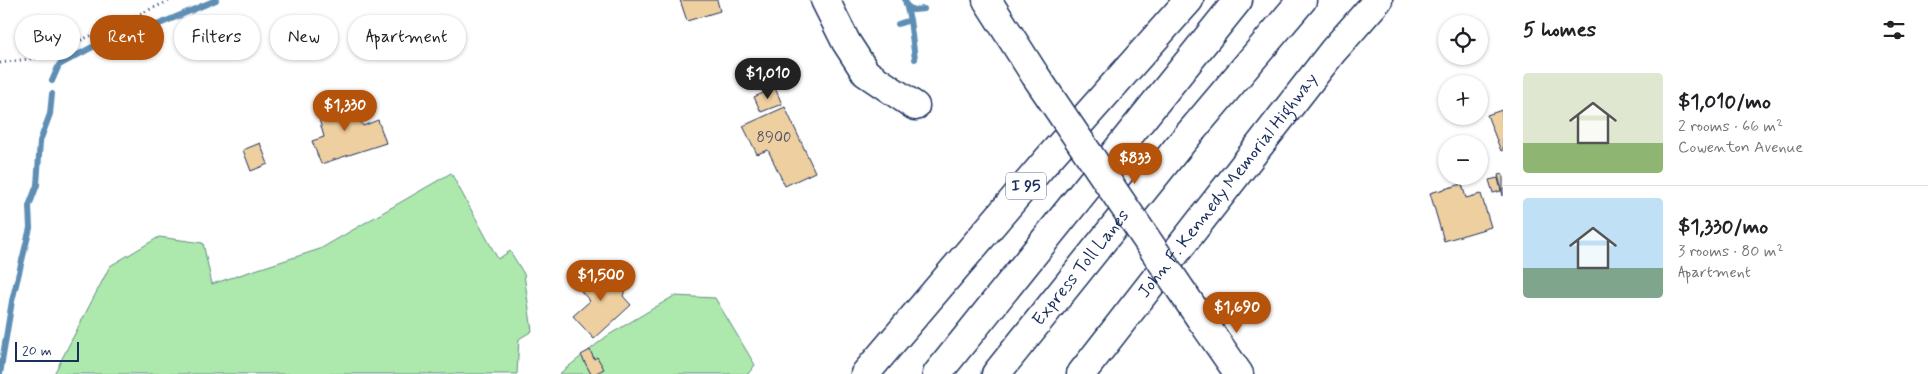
<!DOCTYPE html>
<html lang="en">
<head>
<meta charset="utf-8">
<style>
	body { margin:0; font-family:Mynerve,sans-serif; background:#f6f6f6; color:#202124; height:100vh; display:flex; flex-direction:column; font-size:19px; white-space:nowrap }
	* { box-sizing:border-box; margin:0 }
	p { font-size:16px; color:#757577 }
	.icon { flex:none; width:28px; height:28px; fill:none; stroke:currentColor; stroke-width:2; stroke-linecap:round; stroke-linejoin:round }
	.map { position:relative; flex:1; overflow:hidden }
	.drawer { display:flex; flex-direction:column; background:#fff; width:425px }
	.drawer>* { flex:none }
	.top-card { position:absolute; left:15px; top:15px; width:475px; height:45px; display:flex; gap:10px }
	.controls { position:absolute; left:1438px; top:15px; display:grid; gap:10px }
	.controls a { display:grid; place-items:center; width:50px; height:50px; border-radius:50%; background:#fff; box-shadow:0 1px 4px #0004; font-size:25px }
	.scale { position:absolute; left:15px; bottom:12px; width:64px; box-sizing:border-box; padding-left:5px; border:2px solid #1b2f5e; border-top:0; font-size:14px; line-height:18px; white-space:nowrap; color:#1b2f5e; -webkit-text-stroke:4px #fff; paint-order:stroke }
	.price { position:absolute; translate:-50% -42px; padding:0 11px; border-radius:18px; background:#b45309; color:#fff; font-size:16px; line-height:32px; filter:drop-shadow(0 1px 2px #0008) }
	.price::after { content:''; position:absolute; left:50%; top:30px; width:15px; height:11px; margin-left:-8px; background:inherit; clip-path:polygon(0 0,100% 0,50% 100%) }
	.price.on { background:#222; color:#fff }
	ul { padding:0; list-style:none }
	li { display:flex; align-items:center; gap:15px; height:125px; padding:0 20px }
	li+li { border-top:1px solid #e0e0e0 }
	li span { display:grid; place-items:center; flex:none; width:140px; height:100px; border-radius:5px; color:#555 }
	li>.icon { margin-inline-start:auto }
	span .icon { width:60px; height:60px; fill:#fffc; stroke-width:1 }
	li b { font-size:21px }
	h2 { display:flex; justify-content:space-between; align-items:center; height:60px; padding:0 20px; font-size:21px }
	.tag { padding:0 18px; border-radius:22px; background:#fff; box-shadow:0 1px 4px #0004; font-size:18px; line-height:45px }
	.tag.on { background:#b45309; color:#fff }
	main { display:flex; flex:1; min-height:0 }
	.map>svg:first-child { display:block }
</style>
</head>
<body>
<main>
<div class="map">
<svg width="1503" height="374" viewBox="0 0 1503 374">
	<rect width="100%" height="100%" fill="#fff"/>
	<filter id="ink" filterUnits="userSpaceOnUse"><feTurbulence type="fractalNoise" baseFrequency=".02" numOctaves="2"/><feDisplacementMap in="SourceGraphic" scale="10" xChannelSelector="R" yChannelSelector="G"/><feConvolveMatrix kernelMatrix="1 2 1 2 8 2 1 2 1" color-interpolation-filters="sRGB"/></filter>
	<g filter="url(#ink)">
		<path fill="#ade8ac" stroke="#648c85" d="M451,173L498,259L510,251L524,274L532,331L519,339L517,374H54L110,266L159,237L203,243L212,284L320,249Z
			M674,296L715,298L755,365L748,374H559L607,336Z"/>
		<g fill="none" stroke-linecap="round" stroke-linejoin="round">
			<path stroke="#5f8eb4" stroke-width="6" d="M905,0L910,20L915,59
				M907,6L913,10L924,9
				M898,24L910,20
				M52,81L59,65L98,44L143,31L216,0
				M0,374L12,301L30,228L29,206L37,185L40,141L50,114L52,94"/>
		</g>
		<path fill="#eecfa0" stroke="#1b2f5e" d="M680,0H717L720,11L687,21Z
			M775,88L782,104L761,112L754,97Z
			M349,96L363,126L378,120L386,143L321,164L312,141L324,137L316,108Z
			M785,107L815,172L785,186L768,150L757,154L743,126Z
			M1502,110L1503,150L1501,151L1487,115Z
			M260,143L268,164L251,171L243,150Z
			M1503,174V196L1498,175Z
			M1498,178L1501,191L1493,193L1489,180Z
			M1462,184L1466,198L1481,194L1491,227L1444,241L1430,193Z
			M604,265L617,280L613,284L616,287L619,284L625,290L623,296L631,305L594,339L573,316L590,301L578,288Z
			M590,350L594,359L597,357L604,369L594,374H591L581,355Z"/>
		<g fill="none" stroke-linecap="round" stroke-linejoin="round">
			<g stroke="#1b2f5e" stroke-width="31">
				<path id="minor" d="M825,0L846,42L866,73L915,106
					M987,0L1035,75
					M1200,318L1239,374"/>
			</g>
			<g stroke="#1b2f5e" stroke-width="31">
				<g id="highway">
					<path d="M865,374L1048,159L1189,0"/>
					<path d="M937,374L1238,0"/>
					<path id="s1" d="M996,374L1178,147L1302,0"/>
					<path id="s2" d="M1081,374L1333,51L1378,0"/>
				</g>
			</g>
			<path stroke="#1b2f5e" stroke-width="3" stroke-dasharray="1 4" stroke-linecap="butt" d="M0,63L43,57L171,0"/>
			<use href="#minor" stroke="#fff" stroke-width="28"/>
			<use href="#highway" stroke="#fff" stroke-width="28"/>
			<g stroke="#1b2f5e" stroke-width="31" stroke-linecap="butt">
				<path id="minor-bridge" d="M1035,75L1200,318"/>
			</g>
			<use href="#minor-bridge" stroke="#fff" stroke-width="28"/>
		</g>
	</g>
	<g text-anchor="middle" dominant-baseline="central" stroke-width="5" stroke-linejoin="round" paint-order="stroke">
		<g font-size="15" fill="#50576e">
			<text x="774" y="138">8900</text>
		</g>
		<rect fill="#fff" stroke="#5f6d8e" stroke-width="1" x="1006" y="172.5" width="40" height="27" rx="4"/>
		<g font-size="16" font-weight="bold" fill="#1b2f5e">
			<text x="1026" y="186">I 95</text>
		</g>
		<g font-size="18" fill="#1b2f5e" stroke="#fff">
			<text stroke="none"><textPath href="#s2" startOffset="239">John F. Kennedy Memorial Highway</textPath></text>
			<text stroke="none"><textPath href="#s1" startOffset="136">Express Toll Lanes</textPath></text>
		</g>
	</g>
</svg>
<div class="controls">
<a><svg class="icon" aria-label="locate" viewBox="0 0 24 24"><circle cx="12" cy="12" r="6"/><path d="M12 2v4M12 18v4M2 12h4M18 12h4"/></svg></a>
<a>+</a>
<a>−</a>
</div>
<div class="scale">20 m</div>
<b class="price on" style="left:768px;top:100px">$1,010</b>
<b class="price" style="left:345px;top:132px">$1,330</b>
<b class="price" style="left:1135px;top:185px">$833</b>
<b class="price" style="left:601px;top:302px">$1,500</b>
<b class="price" style="left:1237px;top:334px">$1,690</b>
<div class="top-card">
<a class="tag">Buy</a>
<a class="tag on">Rent</a>
<a class="tag">Filters</a>
<a class="tag">New</a>
<a class="tag">Apartment</a>
</div>
</div>
<section class="drawer">
<h2>5 homes<svg class="icon" aria-label="filters" viewBox="0 0 24 24"><path d="M4 7h16M4 17h16"/><circle cx="9" cy="7" r="2"/><circle cx="15" cy="17" r="2"/></svg></h2>
<ul>
<li><span style="background:linear-gradient(#dfe7d0 70%,#8fb573 0)"><svg class="icon" aria-label="home" viewBox="0 0 24 24"><path d="M3 11l9-7 9 7M6 9v11h12V9"/></svg></span><div><b>$1,010/mo</b><p>2 rooms · 66 m²</p><p>Cowenton Avenue</p></div></li>
<li><span style="background:linear-gradient(#bfe0f5 70%,#7fa58c 0)"><svg class="icon" aria-label="home" viewBox="0 0 24 24"><path d="M3 11l9-7 9 7M6 9v11h12V9"/></svg></span><div><b>$1,330/mo</b><p>3 rooms · 80 m²</p><p>Apartment</p></div></li>
</ul>
</section>
</main>
</body>
</html>
